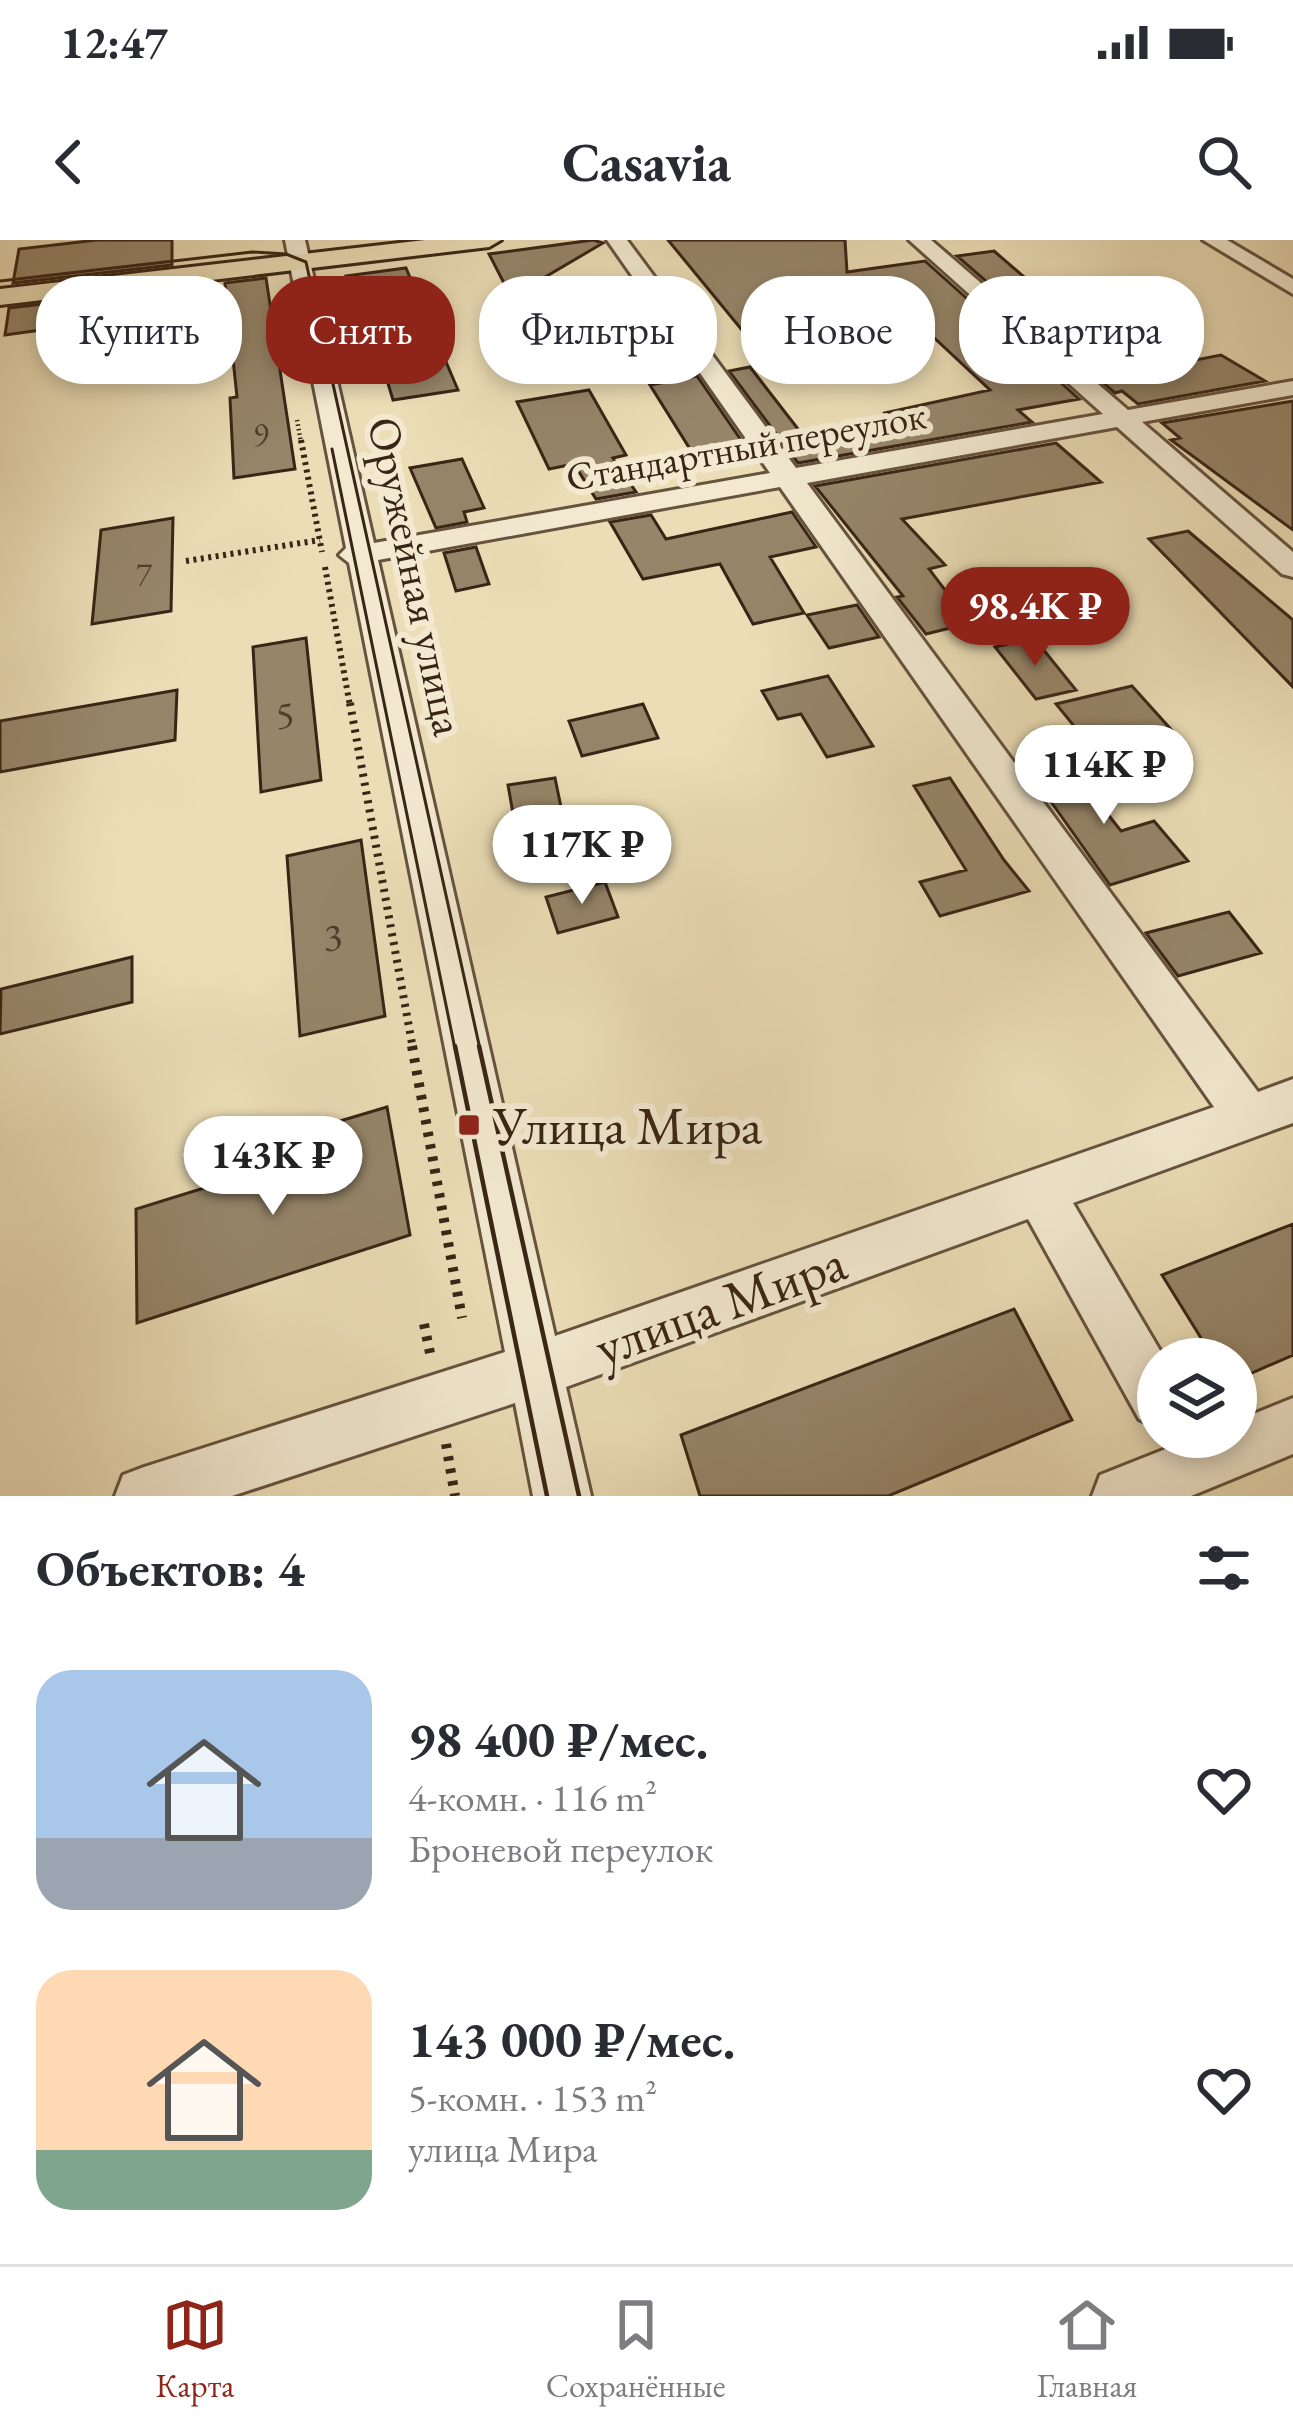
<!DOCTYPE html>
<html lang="ru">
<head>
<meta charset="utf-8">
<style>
	body { margin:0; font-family:"EB Garamond",serif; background:#f7f7f7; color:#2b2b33; height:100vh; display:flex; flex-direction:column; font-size:45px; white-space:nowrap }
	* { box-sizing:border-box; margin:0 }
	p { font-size:39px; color:#7c7c81 }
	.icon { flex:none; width:66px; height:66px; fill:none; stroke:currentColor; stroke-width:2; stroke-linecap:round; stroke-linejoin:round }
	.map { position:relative; height:1256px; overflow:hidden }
	.sheet { display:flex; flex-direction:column; background:#fff; flex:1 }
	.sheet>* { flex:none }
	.banner { position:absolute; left:36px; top:36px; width:1221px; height:108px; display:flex; gap:24px }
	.tools { position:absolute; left:1137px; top:1098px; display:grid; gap:24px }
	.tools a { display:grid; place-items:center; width:120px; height:120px; border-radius:50%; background:#fff; box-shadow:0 6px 18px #0003; font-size:60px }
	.price { position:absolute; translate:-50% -102px; padding:0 27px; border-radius:42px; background:#fff; color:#222; font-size:39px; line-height:78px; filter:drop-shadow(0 3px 6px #0008) }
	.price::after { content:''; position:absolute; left:50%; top:72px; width:36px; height:27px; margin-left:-18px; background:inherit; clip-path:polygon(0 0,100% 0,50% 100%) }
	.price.selected { background:#8f2418; color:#fff }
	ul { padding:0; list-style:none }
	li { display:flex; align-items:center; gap:36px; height:300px; padding:0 36px }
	li span { display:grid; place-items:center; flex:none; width:336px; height:240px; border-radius:36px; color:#555 }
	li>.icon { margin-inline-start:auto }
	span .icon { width:144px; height:144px; fill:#fffc; stroke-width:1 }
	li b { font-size:51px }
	h2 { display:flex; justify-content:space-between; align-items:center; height:144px; padding:0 36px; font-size:51px }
	.chip { padding:0 42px; border-radius:48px; background:#fff; box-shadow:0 6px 18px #0003; font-size:42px; line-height:108px }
	.chip.selected { background:#8f2418; color:#fff }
	.status { display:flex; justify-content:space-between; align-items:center; height:84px; padding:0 60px; background:#fff; direction:ltr }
	.status svg { height:33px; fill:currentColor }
	header { display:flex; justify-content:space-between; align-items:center; height:156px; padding:0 36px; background:#fff; font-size:54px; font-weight:700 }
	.menu { display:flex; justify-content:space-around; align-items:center; height:168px; border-top:3px solid #e1e1e2; background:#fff; font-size:33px; color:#7c7c81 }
	.menu a { display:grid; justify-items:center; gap:6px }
	.menu .selected { color:#8f2418 }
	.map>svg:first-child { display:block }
</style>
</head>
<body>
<div class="status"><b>12:47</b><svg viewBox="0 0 49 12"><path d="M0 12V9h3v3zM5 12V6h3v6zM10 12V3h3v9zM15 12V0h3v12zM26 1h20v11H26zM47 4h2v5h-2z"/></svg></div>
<header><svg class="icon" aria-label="back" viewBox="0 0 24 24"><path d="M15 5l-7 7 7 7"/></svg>Casavia<svg class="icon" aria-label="search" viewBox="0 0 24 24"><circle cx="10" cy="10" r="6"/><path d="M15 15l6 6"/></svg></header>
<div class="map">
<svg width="1293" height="1256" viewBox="0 0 1293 1256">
	<rect width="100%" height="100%" fill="#ebddb6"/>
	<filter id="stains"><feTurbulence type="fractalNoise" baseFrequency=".00167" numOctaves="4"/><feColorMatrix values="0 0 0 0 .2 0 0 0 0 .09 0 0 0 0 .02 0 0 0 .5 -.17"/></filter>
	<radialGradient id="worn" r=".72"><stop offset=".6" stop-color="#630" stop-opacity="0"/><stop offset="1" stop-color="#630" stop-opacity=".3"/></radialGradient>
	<path fill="#968569" stroke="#392516" stroke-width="3" d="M97,0H172V25L13,43L19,9Z
		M593,0L603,3L540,40L505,45L489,14Z
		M668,0H845L847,32L925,21L1079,159L1018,170L1032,182L798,223L729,131L750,127L805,198L893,182L885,173L990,150L915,80L907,81L884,59L786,74L811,102L801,103L822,127L778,134Z
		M994,11L1134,132L1221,115L1265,141L1138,164L1122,151L1115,153L957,16Z
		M406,28L458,150L393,160L387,140L375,142L346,36Z
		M266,38L295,229L234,238L230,158L237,157L225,43Z
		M172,49V72L5,95L9,68Z
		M697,136L752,216L700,225L650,145Z
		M589,150L626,215L613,218L636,252L596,259L574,224L549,229L517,162Z
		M1293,161V290L1171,200L1180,198L1162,183Z
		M1056,203L1101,242L902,279L945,325L929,329L970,383L926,394L897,357L903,356L815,246Z
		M462,219L484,268L464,272L467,282L436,288L410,228Z
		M792,272L816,307L770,317L804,373L753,384L720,324L643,339L610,282L651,275L666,299Z
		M173,278L171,371L92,384L101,290Z
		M1188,291L1293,380V447L1149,299Z
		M476,307L489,344L456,351L444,313Z
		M857,365L879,397L829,408L807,375Z
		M306,398L321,540L261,552L253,407Z
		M1034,398L1076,450L1036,459L995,407Z
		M828,436L873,506L827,517L801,474L778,479L762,451Z
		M1132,446L1176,495L1097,514L1056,464Z
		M177,450L175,500L0,532V481Z
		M643,464L658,498L582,516L569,481Z
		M1062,516L1121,591L1154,581L1188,621L1110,645L1025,525Z
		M555,538L563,577L515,585L508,545Z
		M950,538L1004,620L1029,651L940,676L920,642L966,630L914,546Z
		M361,600L385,776L300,796L287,616Z
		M605,642L618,677L558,693L546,657Z
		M1229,672L1261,713L1178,736L1146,693Z
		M132,717V762L0,794L1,749Z
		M387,867L410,995L137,1083L136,969L288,922L286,897Z
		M1293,984V1115L1236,1140V1119H1214L1162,1035Z
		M1014,1069L1072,1180L888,1256H700L681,1195Z"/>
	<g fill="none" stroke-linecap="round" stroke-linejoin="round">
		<g stroke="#66533e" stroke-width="6">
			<path id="minor" d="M285,0H305L374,303L770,233L607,0H627L796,228L1103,174L909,0H931L1128,170L1293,141V155L1142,182L1293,312V337L1282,334L1117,187L807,243L1258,852L1293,839V883L1073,963L1165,1119H1158V1188L1139,1179L1028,979L566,1147L591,1256H533L515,1163L232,1256H115L123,1235L144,1227L505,1112L349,323L339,315L346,308ZM780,247L1214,867L555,1096L378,320Z
				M1203,0H1227L1293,39V54Z
				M1293,1158V1214L1191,1256H1092L1100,1235L1196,1197H1236V1181Z"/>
		</g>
		<g stroke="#392516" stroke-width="6">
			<path id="major" d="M425,0H501L489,7L0,65V49Z"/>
		</g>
		<path stroke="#392516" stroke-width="4.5" stroke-dasharray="1.5 3" stroke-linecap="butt" d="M297,180L301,203"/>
		<path stroke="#392516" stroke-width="6" stroke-dasharray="3 4.5" stroke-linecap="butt" d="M301,200L322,312
			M186,321L320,300
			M325,327L350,466"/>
		<path stroke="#392516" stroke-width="8" stroke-dasharray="3 6" stroke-linecap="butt" d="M350,463L413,809"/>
		<path stroke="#392516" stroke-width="10" stroke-dasharray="4.5 8" stroke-linecap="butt" d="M412,806L462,1078
			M424,1084L431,1118
			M446,1204L455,1256"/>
		<use href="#minor" fill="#f2e9d0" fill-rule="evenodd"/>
		<use href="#major" fill="#ebddb6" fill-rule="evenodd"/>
		<path stroke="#392516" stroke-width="3" d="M0,41L252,12L286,14L306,22L480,809
			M332,209L455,809"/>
		<path stroke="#392516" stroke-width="4.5" d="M455,806L547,1256
			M479,806L579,1256"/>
	</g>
	<rect fill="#8f2418" stroke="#f2e9d0" stroke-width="4.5" x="457" y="873" width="24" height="24" rx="6"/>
	<g text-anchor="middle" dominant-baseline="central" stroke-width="12" stroke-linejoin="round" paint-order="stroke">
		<g font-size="33" fill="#503d2b">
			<text x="261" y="194">9</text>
			<text x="144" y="334">7</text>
		</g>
		<g font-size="39" fill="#392516" stroke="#f2e9d0">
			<text transform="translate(746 206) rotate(-10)">Стандартный переулок</text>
		</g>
		<g font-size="39" fill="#503d2b">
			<text x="285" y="474">5</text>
			<text x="333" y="696">3</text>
		</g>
		<g font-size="45" fill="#392516" stroke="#f2e9d0">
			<text transform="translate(417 336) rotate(78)">Оружейная улица</text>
		</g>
		<g font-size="54" fill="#392516" stroke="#f2e9d0" text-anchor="start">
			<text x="493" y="885">Улица Мира</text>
		</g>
		<g font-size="54" fill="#392516" stroke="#f2e9d0">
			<text transform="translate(720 1064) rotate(-20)">улица Мира</text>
		</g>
	</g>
	<rect width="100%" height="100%" filter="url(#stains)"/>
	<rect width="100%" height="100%" fill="url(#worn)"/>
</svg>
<div class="tools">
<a><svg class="icon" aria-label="layers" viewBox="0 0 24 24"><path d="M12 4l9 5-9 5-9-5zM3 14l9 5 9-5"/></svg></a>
</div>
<b class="price selected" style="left:1035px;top:429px">98.4K ₽</b>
<b class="price" style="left:1104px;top:587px">114K ₽</b>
<b class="price" style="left:582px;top:667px">117K ₽</b>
<b class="price" style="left:273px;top:978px">143K ₽</b>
<div class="banner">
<a class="chip">Купить</a>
<a class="chip selected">Снять</a>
<a class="chip">Фильтры</a>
<a class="chip">Новое</a>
<a class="chip">Квартира</a>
</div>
</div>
<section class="sheet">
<h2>Объектов: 4<svg class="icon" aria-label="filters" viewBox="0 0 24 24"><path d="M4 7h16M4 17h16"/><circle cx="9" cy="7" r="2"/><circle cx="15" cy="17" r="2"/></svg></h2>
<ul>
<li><span style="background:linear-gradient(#a9c7e8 70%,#9aa5b1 0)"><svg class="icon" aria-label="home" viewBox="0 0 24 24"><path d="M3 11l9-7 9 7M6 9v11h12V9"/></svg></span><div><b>98 400 ₽/мес.</b><p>4-комн. · 116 m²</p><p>Броневой переулок</p></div><svg class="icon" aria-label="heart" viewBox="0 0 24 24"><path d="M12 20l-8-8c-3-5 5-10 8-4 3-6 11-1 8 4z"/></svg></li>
<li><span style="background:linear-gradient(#ffd9b3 75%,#7fa58c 0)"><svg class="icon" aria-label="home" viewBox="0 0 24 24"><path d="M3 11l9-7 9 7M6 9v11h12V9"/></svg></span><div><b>143 000 ₽/мес.</b><p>5-комн. · 153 m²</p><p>улица Мира</p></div><svg class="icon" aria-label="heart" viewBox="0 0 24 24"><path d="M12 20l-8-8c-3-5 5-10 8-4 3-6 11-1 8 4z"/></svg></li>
</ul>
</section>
<nav class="menu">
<a class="selected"><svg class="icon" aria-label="map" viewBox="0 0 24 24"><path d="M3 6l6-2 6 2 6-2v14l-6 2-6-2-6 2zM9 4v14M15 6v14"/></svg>Карта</a>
<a><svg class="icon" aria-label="saved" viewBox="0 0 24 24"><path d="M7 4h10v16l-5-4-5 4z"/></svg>Сохранённые</a>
<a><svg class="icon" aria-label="home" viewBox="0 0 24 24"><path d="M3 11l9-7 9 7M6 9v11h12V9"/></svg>Главная</a>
</nav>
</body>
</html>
